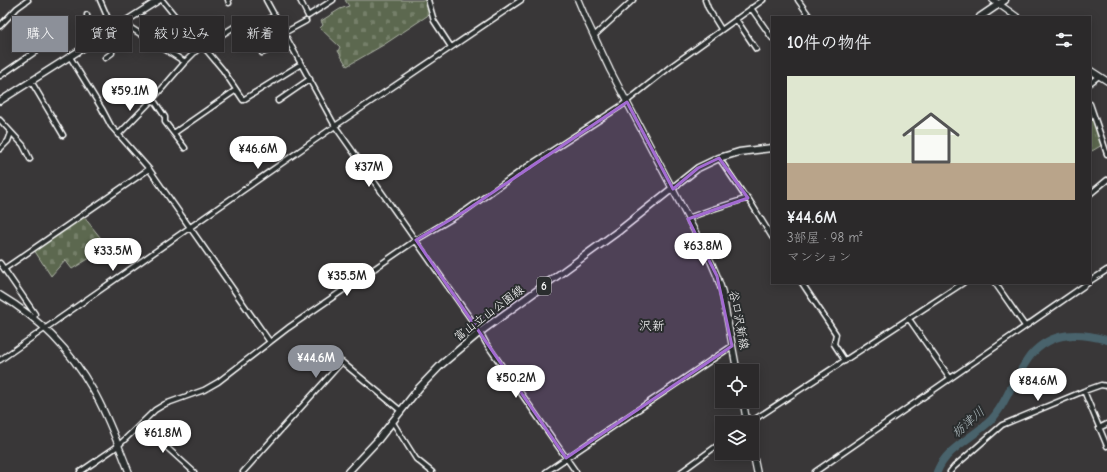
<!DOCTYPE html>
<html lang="ja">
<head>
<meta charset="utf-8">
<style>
	body { margin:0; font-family:"Comic Neue","Klee One",sans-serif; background:#373536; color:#f1f3f6; height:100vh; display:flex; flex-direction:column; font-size:15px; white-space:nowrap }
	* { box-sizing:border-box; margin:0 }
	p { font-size:13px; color:#a6a6a8 }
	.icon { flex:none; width:22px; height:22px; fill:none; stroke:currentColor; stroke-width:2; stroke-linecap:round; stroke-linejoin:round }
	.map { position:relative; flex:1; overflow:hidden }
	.side { position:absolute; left:771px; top:16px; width:320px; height:268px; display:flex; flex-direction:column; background:#2b292a; border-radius:0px; box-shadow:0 2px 10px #0003,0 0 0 1px #474547 }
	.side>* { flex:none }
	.banner { position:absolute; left:12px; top:16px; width:380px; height:36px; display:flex; gap:8px }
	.buttons { position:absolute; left:715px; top:364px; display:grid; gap:8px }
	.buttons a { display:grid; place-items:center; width:44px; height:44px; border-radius:0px; background:#2b292a; box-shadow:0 2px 10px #0003,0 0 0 1px #474547; font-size:20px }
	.price { position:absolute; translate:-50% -34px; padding:0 9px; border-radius:14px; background:#fff; color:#222; font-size:13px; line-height:26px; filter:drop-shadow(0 1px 2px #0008) }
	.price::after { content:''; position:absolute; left:50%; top:24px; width:12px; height:9px; margin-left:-6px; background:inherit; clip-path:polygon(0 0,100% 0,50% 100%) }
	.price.selected { background:#8c9099; color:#fff }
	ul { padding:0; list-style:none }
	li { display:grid; align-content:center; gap:8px; height:212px; padding:0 16px }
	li+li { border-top:1px solid #474547 }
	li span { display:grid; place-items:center; height:124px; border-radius:0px; color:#555 }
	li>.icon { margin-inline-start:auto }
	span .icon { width:72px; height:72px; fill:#fffc; stroke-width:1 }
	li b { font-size:17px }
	h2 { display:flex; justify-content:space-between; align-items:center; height:48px; padding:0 16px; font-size:17px }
	.chip { padding:0 14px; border-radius:0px; background:#2b292a; box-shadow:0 2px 10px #0003,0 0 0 1px #474547; font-size:14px; line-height:36px }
	.chip.selected { background:#8c9099; color:#fff }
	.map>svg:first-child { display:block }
</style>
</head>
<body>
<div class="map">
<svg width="1107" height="472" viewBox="0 0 1107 472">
	<defs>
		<pattern id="cemetery-stones" width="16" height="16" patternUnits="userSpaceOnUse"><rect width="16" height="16" fill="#5c684f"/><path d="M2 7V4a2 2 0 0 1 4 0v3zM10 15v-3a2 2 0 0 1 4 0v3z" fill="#747f69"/></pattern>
		<pattern id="park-tufts" width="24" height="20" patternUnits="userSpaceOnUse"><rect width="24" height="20" fill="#5c684f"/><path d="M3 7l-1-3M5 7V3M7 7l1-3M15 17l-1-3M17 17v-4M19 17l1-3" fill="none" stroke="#747f69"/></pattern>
	</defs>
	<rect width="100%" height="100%" fill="#393738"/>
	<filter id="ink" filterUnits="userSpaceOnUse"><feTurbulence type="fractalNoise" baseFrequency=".025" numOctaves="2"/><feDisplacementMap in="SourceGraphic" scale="8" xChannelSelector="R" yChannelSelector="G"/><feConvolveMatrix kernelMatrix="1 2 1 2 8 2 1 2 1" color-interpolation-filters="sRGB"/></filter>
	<g filter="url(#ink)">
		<path fill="url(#cemetery-stones)" stroke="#aeb4a7" d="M345,0H431L433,12L385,44L347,66L338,51L340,47L320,28L323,25L321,21L340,9L349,6Z
			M84,217L108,247L72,269L65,260L51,276L34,250Z"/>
		<path fill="url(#park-tufts)" stroke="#aeb4a7" d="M1092,114L1102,145L1092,151L1090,148V115Z"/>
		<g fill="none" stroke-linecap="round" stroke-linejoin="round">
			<path stroke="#48636c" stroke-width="8" d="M937,472C946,448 974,437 991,420C1001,410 1006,397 1012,386C1017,377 1025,362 1031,355C1052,331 1079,332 1107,340"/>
			<g stroke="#fff" stroke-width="7">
				<path id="street" d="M100,0L113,30
					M162,0L183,26
					M228,0L229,3
					M266,0L335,126L480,332L486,343L576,472
					M300,0L308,16L333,0
					M428,0L434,21L451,47
					M705,0L708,8L721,29
					M798,0L810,17
					M751,8L772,38
					M87,15L90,44
					M275,15L245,35L234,27L212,41L202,45L223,70L243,100L301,64
					M736,19L756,49
					M123,23L185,62
					M0,26L17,8L28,0
					M284,33L306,21
					M105,35L112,47V53L105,58
					M594,36L633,0
					M262,53L274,48L288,40
					M70,57L102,109L111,126L149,169L270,342
					M0,76L39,49
					M31,81L63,135
					M1090,83L1099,76
					M278,101L310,79
					M1090,104L1107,154
					M0,120L23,145L30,159
					M174,133L236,90
					M118,135L153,99
					M185,148L165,122V117L153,99L185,62L202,45
					M0,149L8,141L11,133
					M719,158L744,195L748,198L772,237
					M1090,194L1107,180
					M688,218L713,209L748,198
					M0,263L35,314L34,319
					M4,269L149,169
					M1090,281L1107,270
					M802,283L836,334L834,344L845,361
					M995,283L1025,326
					M909,319L950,378
					M0,360L335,126L521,0
					M1084,391L1101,385L1107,386
					M392,421L416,459L432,472
					M749,423L963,283
					M141,424L194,472
					M1099,428L1107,424
					M80,472L118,446L155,410L165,404L204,390L218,382L288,328L416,240L465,211L522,170L621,106L670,67L763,0
					M243,472L342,362L401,411
					M546,472L732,346
					M681,472L722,442
					M815,472L1088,283
					M950,472L954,467L1002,425L1084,391L1107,446"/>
			</g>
			<g stroke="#fff" stroke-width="8">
				<path id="secondary" d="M578,0L586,19L610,70L711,262L717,276L722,291L737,371
					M993,0L1017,17
					M1090,70L1107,81
					M0,101L159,0
					M0,295C39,318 71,351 93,390C108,416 118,445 129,472
					M743,401L747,423
					M752,448L757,472"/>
			</g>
			<g stroke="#fff" stroke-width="9">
				<path id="primary" d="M980,17L1005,0
					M348,472L378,440L419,388L442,364L480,332L620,230L698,168L719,158L739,152L772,148"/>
			</g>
			<use href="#street" stroke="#2a2d2e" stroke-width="4"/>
			<use href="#secondary" stroke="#2a2d2e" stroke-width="5.5"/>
			<use href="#primary" stroke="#2a2d2e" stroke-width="6"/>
		</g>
	</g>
	<path fill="#a36bd2" fill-opacity="0.2" stroke="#a36bd2" stroke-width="3" stroke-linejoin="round" d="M627,102L673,189L698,168L719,158L748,198L688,219L717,276L732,346L566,458L416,240L465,211Z"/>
	<g text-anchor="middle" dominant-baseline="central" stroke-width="4" stroke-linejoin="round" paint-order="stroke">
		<rect fill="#2a2d2e" stroke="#bfc0c0" stroke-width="1" x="537" y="277" width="14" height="18" rx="3"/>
		<g font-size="11" font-weight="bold" fill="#fff">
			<text x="544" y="286">6</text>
		</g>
		<g font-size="12" fill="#fff" stroke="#2a2d2e">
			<text transform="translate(489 313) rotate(-37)">富山立山公園線</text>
			<text transform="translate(739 320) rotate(79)">谷口沢新線</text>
		</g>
		<g font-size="13" fill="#fff" stroke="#2a2d2e">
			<text x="652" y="325">沢新</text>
		</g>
		<g font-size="13" font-style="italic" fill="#adb9bd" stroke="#2a2d2e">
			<text transform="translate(968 422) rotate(-41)">栃津川</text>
		</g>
	</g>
</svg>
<div class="buttons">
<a><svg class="icon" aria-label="locate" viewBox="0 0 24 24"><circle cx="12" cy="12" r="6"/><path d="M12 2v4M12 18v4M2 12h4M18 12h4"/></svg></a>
<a><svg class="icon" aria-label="layers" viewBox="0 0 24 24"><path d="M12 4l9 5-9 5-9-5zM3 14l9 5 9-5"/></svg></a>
</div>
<b class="price" style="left:130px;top:112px">¥59.1M</b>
<b class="price" style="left:258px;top:170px">¥46.6M</b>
<b class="price" style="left:369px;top:188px">¥37M</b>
<b class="price" style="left:703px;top:267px">¥63.8M</b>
<b class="price" style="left:113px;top:272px">¥33.5M</b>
<b class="price" style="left:347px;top:297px">¥35.5M</b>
<b class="price selected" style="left:316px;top:379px">¥44.6M</b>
<b class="price" style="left:516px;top:399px">¥50.2M</b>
<b class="price" style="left:1038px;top:402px">¥84.6M</b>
<b class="price" style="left:163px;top:454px">¥61.8M</b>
<div class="banner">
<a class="chip selected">購入</a>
<a class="chip">賃貸</a>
<a class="chip">絞り込み</a>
<a class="chip">新着</a>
</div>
<section class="side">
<h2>10件の物件<svg class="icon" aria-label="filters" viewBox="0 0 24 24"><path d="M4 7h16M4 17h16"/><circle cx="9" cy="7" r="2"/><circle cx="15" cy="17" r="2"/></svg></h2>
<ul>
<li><span style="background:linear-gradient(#dfe7d0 70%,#b9a48a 0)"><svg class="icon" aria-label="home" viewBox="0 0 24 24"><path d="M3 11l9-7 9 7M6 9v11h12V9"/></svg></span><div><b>¥44.6M</b><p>3部屋 · 98 m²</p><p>マンション</p></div></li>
</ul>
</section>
</div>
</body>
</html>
